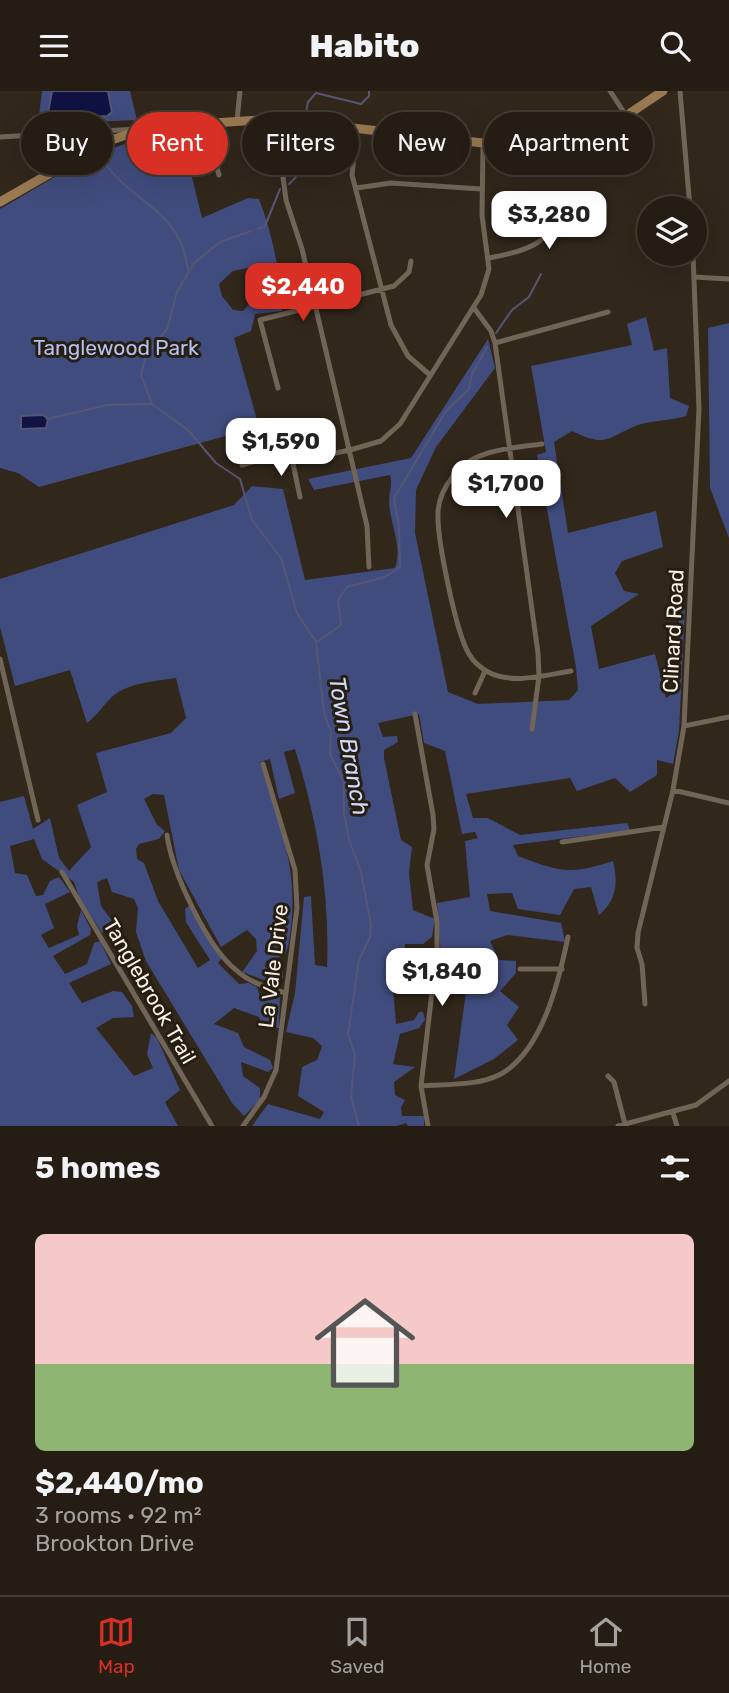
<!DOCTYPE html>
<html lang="en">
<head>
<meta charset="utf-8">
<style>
	body { margin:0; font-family:Rubik,sans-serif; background:#2d261d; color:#f1f3f6; height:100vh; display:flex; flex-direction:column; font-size:26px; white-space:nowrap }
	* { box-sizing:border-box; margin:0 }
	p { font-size:23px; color:#a3a2a0 }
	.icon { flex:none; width:38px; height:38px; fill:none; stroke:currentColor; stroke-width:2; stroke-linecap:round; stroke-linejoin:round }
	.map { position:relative; height:1035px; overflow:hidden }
	.details { display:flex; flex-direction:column; background:#251d14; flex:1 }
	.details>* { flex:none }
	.guide { position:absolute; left:21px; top:21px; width:688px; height:63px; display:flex; gap:14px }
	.buttons { position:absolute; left:637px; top:105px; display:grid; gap:14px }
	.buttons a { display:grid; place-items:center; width:70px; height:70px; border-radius:50%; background:#251d14; box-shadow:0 7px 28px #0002,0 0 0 2px #423b34; font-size:35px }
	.price { position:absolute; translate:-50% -60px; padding:0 16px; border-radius:14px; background:#fff; color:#222; font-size:23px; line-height:46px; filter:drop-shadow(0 2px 4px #0008) }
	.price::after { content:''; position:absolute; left:50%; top:42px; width:21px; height:16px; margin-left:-10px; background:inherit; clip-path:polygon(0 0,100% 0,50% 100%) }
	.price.on { background:#d93025; color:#fff }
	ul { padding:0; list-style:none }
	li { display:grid; align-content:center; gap:14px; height:371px; padding:0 35px }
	li span { display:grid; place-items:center; height:217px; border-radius:10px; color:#555 }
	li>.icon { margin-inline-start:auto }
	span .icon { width:126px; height:126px; fill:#fffc; stroke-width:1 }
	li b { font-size:30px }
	h2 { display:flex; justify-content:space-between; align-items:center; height:84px; padding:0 35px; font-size:30px }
	.pill { padding:0 24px; border-radius:32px; background:#251d14; box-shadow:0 7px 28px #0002,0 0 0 2px #423b34; font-size:24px; line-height:63px }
	.pill.on { background:#d93025; color:#fff }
	header { display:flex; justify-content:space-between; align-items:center; height:91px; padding:0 35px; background:#251d14; font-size:32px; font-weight:800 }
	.menu { display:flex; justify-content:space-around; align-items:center; height:98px; border-top:2px solid #423b34; background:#251d14; font-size:19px; color:#a3a2a0 }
	.menu a { display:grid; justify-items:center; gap:4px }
	.menu .on { color:#d93025 }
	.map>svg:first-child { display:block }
</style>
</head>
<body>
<header><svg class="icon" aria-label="menu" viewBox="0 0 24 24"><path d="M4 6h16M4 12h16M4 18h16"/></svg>Habito<svg class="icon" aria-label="search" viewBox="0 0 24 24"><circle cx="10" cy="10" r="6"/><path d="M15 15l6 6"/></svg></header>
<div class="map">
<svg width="729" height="1035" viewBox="0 0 729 1035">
	<rect width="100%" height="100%" fill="#31271b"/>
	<path fill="#414c7e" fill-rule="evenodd" d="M42,0H130L137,29L38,33Z
		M181,41L202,127L248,107L259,108C273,145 280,180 282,220L255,223L251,240L234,247L259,336L39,396L18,382L0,377V118C58,85 113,46 181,41ZM248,177L256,184L248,191L255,207L243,220L233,219L222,205L219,193L233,180Z
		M646,226L654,260L667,257L670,307L689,315L686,325C671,330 653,329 638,334C606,347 607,357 572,340L554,351L568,442L656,420L663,456L622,470L615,482L624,500L639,503L591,535L599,578L655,563L666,607L673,602L680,518H685L679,640L673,673L657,669V684L630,701L615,687L577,700L570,687L466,703L473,727H488L520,744L627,732L630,739L513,754L518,765C560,781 570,784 613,770C618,792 617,809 599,824L591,796L574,798L560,824L518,818L512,802L487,803L490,820L561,832L565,851L507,844L490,850L499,869L516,870V882L500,900L519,916L507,934L518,949L494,968L454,988L472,857H458L450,871L441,865L437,812L470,806L465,750L478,747L475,741L462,743L445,660L424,652L419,623L378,632L383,646L397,645L398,651L384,659V667L401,749L412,756L409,783L413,819L435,828L432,846L423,853H405V864L429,867L424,874L403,876L393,898L396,933L414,929L419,921H423L425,929L419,937L400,943L393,973L415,976L394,991L395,1004L405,1009L401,1016L402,1025H424V1035H408L406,1032L396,1035H252L268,1013L320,1028L324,1021L298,1005L302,976L317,969L322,955L313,947L286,941L295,902L304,806L311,805L315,874L327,876C330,802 317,728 295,658L284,661L295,702L279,708L270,668L260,671C281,739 302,783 288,856L285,864L266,870L265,876L283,881V886L275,893L242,881L257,860L256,848L247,839L221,856L179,779L164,704L153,703L144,708L157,734L165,740L159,748L139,753L136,758L137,768L144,772L158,810L198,877L210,869L186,831L185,818L190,814L222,867L218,872L239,893L249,892L257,896L260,906L280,903L279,937L262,934L259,926L234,917L214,933L238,942L244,956L270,969L273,977L268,981L241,971L243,985L260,997V1009L244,1025L232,1012L146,870L136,841L138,817L134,808L112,801L107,787L97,791L101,815L112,830L102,842L80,808L74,791L42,768L34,748L10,755L15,782L27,784L36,805L43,804L50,790L59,786L70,801L45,813L54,837L41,844L49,857L79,844L77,835L81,819L91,838L90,844L53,865L65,883L87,873L94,852L100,850L111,873L69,892L82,912L113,900L122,901L132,915L134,926L113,927L96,937L134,985L153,977L147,963L151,942L157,947L180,999L165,1011L178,1035H0V711L24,705L33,738L50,727L59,767L69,780L91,756L77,714L107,701L96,662L171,642L186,627L176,587C157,590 125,592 111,607C102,616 97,624 87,632L70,579L15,595L0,536V488L234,414L252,395L283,398L305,489L395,477C403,456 390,433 389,411C389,401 393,394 390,384L314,399L308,388L411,367L488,248L495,277L436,356L416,399L415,442L448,601L478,613L569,609L578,599L576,576L537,364L546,361L531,275L632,254L627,233Z
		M729,232V447L710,397L708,237Z"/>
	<path fill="#0f1242" stroke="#555574" stroke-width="2" d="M52,0H108L112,21L107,25L61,28L48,22Z
		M43,324L48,328L46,337L21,338V325Z"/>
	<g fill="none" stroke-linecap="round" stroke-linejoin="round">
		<path stroke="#555574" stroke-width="2" d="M87,25L89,38
			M305,27L308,11L316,2L361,13L369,5V0
			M90,42L91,49
			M98,60C125,114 179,111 188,179
			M289,93L304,78V37
			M258,138L265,135L280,98
			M251,140L220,151L194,172L177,201L167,238L146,264L141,284L152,313L188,339L216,372L240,388L252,429L281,467L297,522L316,551L324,622L331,641L330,663L344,691V722L349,749L361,781L371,834L370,846L359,869L348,943L355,964L351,1006L359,1035
			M496,242L512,219L529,206L541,183
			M47,328L108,314L151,313
			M317,551L341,534L338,509L347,496L385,486L400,476L399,436L394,407L446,320L469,298L472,283L487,256"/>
		<path stroke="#716557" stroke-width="5" d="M610,0L627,26
			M680,0L690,117
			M237,29L240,0
			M285,29L281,70L286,109L302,158L367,435L369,476
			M204,31L219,84
			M357,37L352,84L391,234L408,265L430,284
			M0,46L137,38
			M356,97L391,92L481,98
			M489,167C523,161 563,152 553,107
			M694,186L729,188
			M474,217L491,240L495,252L538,562L539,585L532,638
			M495,252L608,221
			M278,297L260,229L394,195L409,181L411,170
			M542,353C513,357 473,358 454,384C445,395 438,409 438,423C437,448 456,542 469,563C473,570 481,577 488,581C513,594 545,584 571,580
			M291,363L300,406
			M242,374L283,363L321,365L350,359L381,350L400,333L481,204L489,178L482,124L483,52
			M0,568L38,729
			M475,602L485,580
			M415,623L433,724L434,738L427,774L437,831V858L421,995L428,1035
			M684,635L729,626
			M673,699L729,712
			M167,744C172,781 207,856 236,879C250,892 267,896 285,902
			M562,751L664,736
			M62,781L212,1035
			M520,878H562
			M645,913L642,873L637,857L638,842L673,699L684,635L699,318L693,163
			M608,985L614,991L625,1033
			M421,995C445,993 479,995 501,983C543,959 559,889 568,846
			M673,1022L677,1035
			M243,1035L264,1006L276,979L297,817L295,779L263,673
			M618,1035L696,1014L729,990"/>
		<path stroke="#997952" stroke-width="9" d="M0,111L103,52L149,36L275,28L483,52L550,56L596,45L663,0"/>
	</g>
	<g text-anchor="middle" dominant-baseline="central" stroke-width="6" stroke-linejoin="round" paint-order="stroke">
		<g font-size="21" fill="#b5c1f3" stroke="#271e12">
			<text x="116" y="256">Tanglewood Park</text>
		</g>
		<g font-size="21" fill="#f7f0e8" stroke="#271e12">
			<text transform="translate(673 540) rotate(-87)">Clinard Road</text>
			<text transform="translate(273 875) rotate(-83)">La Vale Drive</text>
			<text transform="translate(150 900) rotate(60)">Tanglebrook Trail</text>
		</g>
		<g font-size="23" font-style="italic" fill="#d1dafc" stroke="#271e12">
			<text transform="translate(349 655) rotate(80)">Town Branch</text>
		</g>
	</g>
</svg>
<div class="buttons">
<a><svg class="icon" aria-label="layers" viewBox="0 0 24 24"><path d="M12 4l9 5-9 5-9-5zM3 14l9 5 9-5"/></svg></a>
</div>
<b class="price" style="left:549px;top:160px">$3,280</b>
<b class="price on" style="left:303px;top:232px">$2,440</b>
<b class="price" style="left:281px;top:387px">$1,590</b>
<b class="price" style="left:506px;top:429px">$1,700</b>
<b class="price" style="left:442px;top:917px">$1,840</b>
<div class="guide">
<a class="pill">Buy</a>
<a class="pill on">Rent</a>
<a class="pill">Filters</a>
<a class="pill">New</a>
<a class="pill">Apartment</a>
</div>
</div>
<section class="details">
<h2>5 homes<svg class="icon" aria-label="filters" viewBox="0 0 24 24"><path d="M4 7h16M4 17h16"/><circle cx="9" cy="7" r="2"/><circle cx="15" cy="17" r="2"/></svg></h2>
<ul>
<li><span style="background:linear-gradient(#f6c9c9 60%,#8fb573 0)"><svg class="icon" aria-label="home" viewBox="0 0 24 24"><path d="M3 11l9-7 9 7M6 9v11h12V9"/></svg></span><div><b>$2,440/mo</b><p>3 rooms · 92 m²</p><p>Brookton Drive</p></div></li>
</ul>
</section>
<nav class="menu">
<a class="on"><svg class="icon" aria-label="map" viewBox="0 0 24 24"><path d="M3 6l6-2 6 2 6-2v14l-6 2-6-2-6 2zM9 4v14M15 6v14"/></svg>Map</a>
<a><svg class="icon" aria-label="saved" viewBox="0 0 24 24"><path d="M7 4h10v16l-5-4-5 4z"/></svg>Saved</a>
<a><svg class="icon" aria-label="home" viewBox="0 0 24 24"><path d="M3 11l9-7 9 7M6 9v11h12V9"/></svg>Home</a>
</nav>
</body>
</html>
